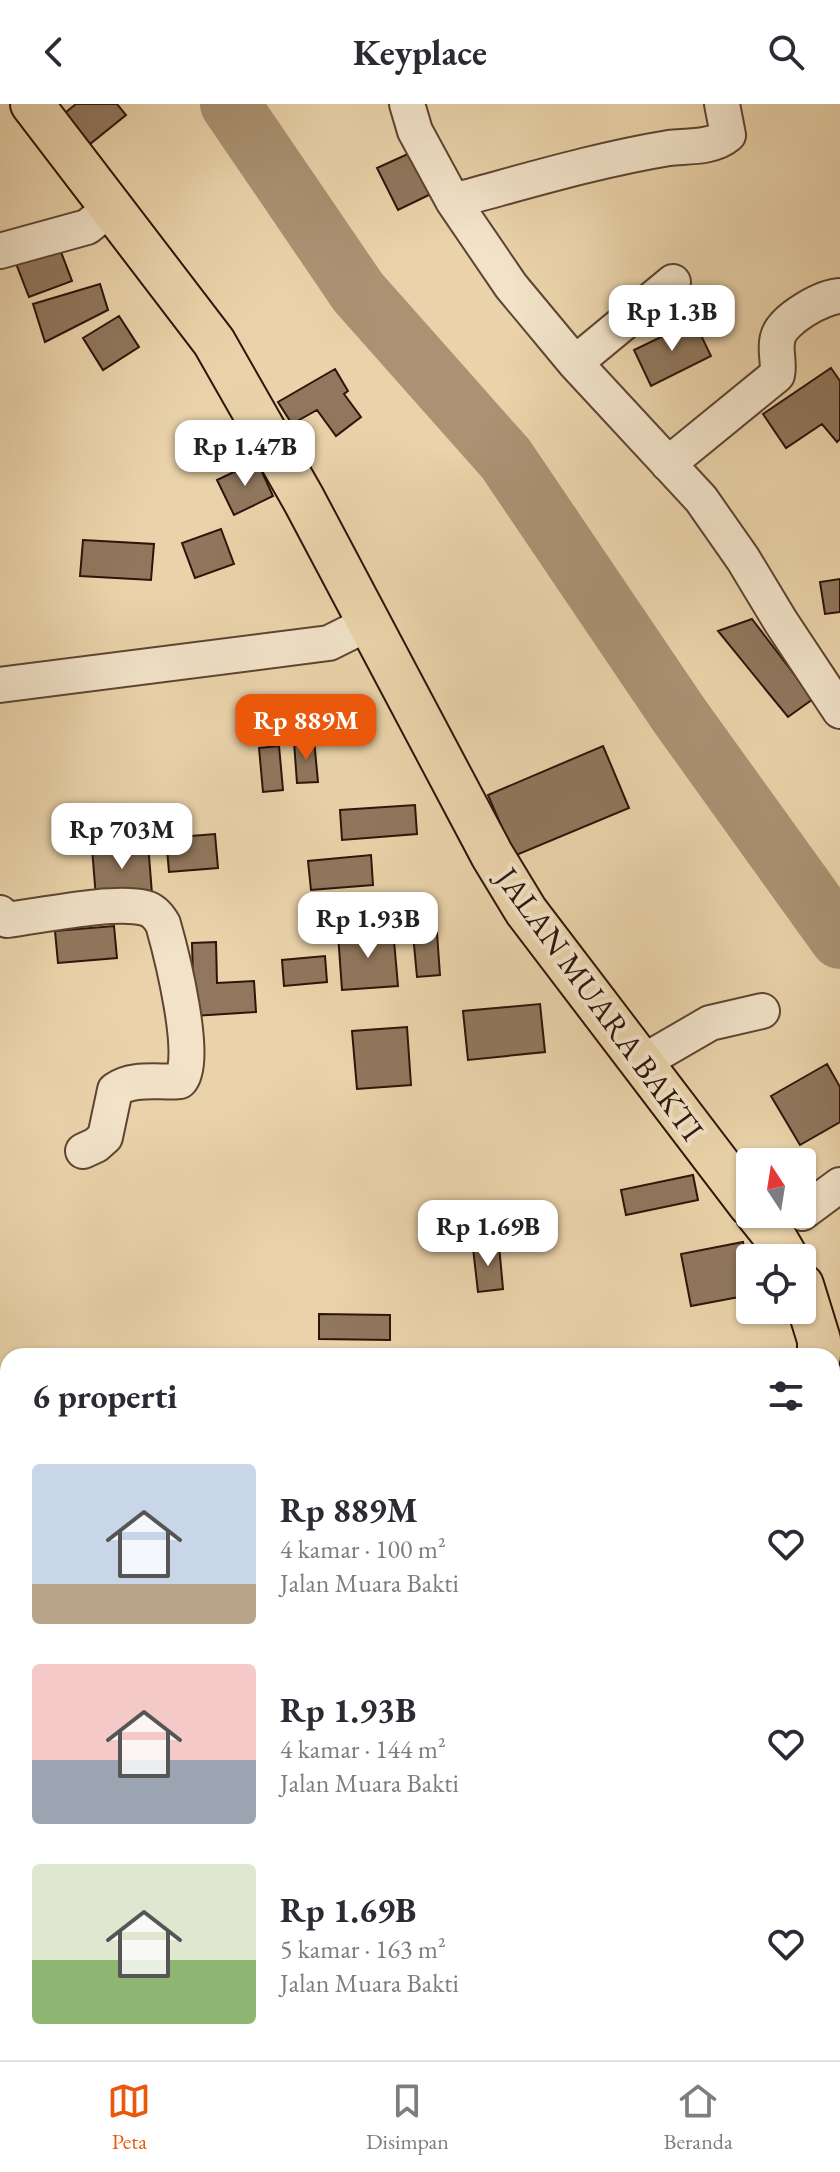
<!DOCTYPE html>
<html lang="id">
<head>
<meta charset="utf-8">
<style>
	body { margin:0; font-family:"EB Garamond",serif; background:#f2f2f3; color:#2b2b33; height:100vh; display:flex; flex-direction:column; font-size:30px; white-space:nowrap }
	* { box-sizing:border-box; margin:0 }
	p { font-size:26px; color:#7c7c81 }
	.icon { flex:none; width:44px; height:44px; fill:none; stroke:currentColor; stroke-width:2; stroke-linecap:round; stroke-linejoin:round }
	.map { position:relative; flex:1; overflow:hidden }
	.drawer { position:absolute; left:0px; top:1244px; width:840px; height:712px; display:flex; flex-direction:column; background:#fff; border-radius:24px 24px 0 0; box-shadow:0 2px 6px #0004 }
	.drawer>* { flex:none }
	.needle { width:52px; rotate:348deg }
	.fabs { position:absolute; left:736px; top:1044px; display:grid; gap:16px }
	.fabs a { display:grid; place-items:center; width:80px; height:80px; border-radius:8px; background:#fff; box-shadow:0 2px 6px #0004; font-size:40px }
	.price { position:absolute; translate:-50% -68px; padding:0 18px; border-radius:16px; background:#fff; color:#222; font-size:26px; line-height:52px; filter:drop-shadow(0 2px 4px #0008) }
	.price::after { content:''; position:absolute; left:50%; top:48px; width:24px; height:18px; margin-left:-12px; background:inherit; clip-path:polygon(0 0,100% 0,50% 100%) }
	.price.active { background:#ea580c; color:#fff }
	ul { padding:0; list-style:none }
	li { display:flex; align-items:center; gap:24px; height:200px; padding:0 32px }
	li span { display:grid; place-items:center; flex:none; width:224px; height:160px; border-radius:8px; color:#555 }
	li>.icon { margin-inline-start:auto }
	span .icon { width:96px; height:96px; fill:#fffc; stroke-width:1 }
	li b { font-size:34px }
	h2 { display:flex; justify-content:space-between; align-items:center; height:96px; padding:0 32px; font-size:34px }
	header { display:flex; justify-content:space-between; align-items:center; height:104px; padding:0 32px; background:#fff; font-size:36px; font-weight:700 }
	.menu { display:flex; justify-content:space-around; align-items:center; height:112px; border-top:2px solid #e1e1e2; background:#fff; font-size:22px; color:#7c7c81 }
	.menu a { display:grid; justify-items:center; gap:4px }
	.menu .active { color:#ea580c }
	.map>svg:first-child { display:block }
</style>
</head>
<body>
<header><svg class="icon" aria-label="back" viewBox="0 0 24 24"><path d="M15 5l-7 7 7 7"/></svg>Keyplace<svg class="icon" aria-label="search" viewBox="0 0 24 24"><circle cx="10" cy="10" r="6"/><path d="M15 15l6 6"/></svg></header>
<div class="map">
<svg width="840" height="1956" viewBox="0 0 840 1956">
	<rect width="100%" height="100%" fill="#ead3aa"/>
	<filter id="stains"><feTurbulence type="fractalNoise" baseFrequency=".0025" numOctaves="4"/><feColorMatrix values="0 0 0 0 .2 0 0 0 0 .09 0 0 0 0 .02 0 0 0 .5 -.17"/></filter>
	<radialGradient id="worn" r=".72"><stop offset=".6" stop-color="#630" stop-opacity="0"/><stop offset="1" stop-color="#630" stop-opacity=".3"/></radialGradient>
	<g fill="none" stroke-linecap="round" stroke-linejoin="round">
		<path stroke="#aa9273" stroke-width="60" d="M230,0L358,188L506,355L679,611L840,835
			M832,1731L840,1718
			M691,1956L696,1948"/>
	</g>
	<path fill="#90775d" stroke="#2f1409" stroke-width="2" d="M76,0H117L126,11L90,40L65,9Z
		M412,48L431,90L398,106L377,64Z
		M58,140L72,177L29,193L15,157Z
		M100,180L108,206L45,238L33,200Z
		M119,212L139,243L103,266L83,234Z
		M694,217L711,252L651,282L634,246Z
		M831,264L840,277V335L837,338L822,320L786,344L763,310Z
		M335,265L348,287L344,290L361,313L336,332L317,306L292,320L278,298Z
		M257,357L273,392L234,411L217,376Z
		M221,425L234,460L195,474L182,439Z
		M83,436L154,440L151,476L80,472Z
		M840,475V508L825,510L820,478Z
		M752,515L813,595L788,613L718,527Z
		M314,636L318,678L297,679L294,638Z
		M279,642L283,686L263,688L259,644Z
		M603,642L629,704L514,752L488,691Z
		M415,701L417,730L342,736L340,706Z
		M215,730L218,764L169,768L166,734Z
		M148,739L152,790L96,794L92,744Z
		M371,751L373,781L311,786L308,757Z
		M114,822L117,854L58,859L55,827Z
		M393,825L398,882L342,886L338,830Z
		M437,829L440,871L417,873L413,830Z
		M216,838L217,879L254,877L256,908L194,912L192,839Z
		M325,852L327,878L284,882L282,856Z
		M540,900L545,948L468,956L463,907Z
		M407,923L411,981L357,985L352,927Z
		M827,960L840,983V1018L800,1041L771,992Z
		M693,1071L698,1096L626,1111L621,1086Z
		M743,1138L750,1174V1191L691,1202L681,1150Z
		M499,1141L503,1185L478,1188L473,1144Z
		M319,1210L390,1211V1236L319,1235Z
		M421,1948H451L449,1955Z"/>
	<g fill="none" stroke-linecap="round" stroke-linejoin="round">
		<g stroke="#5e4431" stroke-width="38">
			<path id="minor" d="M407,0L415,27L453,97L511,182L575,259L701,395L743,455L781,518L840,607
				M453,97C524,78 596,56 669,44C687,42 713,44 728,31L722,0
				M0,147L87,123L111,104
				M575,259L673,178
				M668,360L777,271C780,259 774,246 778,233C783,215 822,193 840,192
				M0,581L329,539L369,519
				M0,809L7,816C40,812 114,796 145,804C153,806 159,813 163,820C171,848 199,957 180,977C159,979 133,973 115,986L105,1033L96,1041L83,1047
				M641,959L710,919L762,907
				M802,1109L840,1081
				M0,1428L8,1431"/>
		</g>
		<g stroke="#2f1409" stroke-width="46">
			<path id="major" d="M32,0L214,238L304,396L492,751L526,807L750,1101
				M757,1110L773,1130L787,1154
				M802,1181L819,1236V1252
				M511,1956L516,1948"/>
		</g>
		<use href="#minor" stroke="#f1e2c8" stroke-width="34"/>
		<use href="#major" stroke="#ead3aa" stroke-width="42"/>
	</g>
	<g text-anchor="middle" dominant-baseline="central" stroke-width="8" stroke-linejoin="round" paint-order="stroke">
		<g font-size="32" fill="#2f1409" stroke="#f1e2c8">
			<text transform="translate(600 900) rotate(54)">JALAN MUARA BAKTI</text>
		</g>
	</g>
	<rect width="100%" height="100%" filter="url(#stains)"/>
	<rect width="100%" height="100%" fill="url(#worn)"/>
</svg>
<div class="fabs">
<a><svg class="needle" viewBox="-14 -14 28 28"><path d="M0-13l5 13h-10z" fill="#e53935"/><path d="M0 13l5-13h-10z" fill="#7c7c81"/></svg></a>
<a><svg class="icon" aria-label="locate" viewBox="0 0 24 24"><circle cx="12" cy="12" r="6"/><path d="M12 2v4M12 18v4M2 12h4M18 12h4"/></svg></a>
</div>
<b class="price" style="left:672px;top:249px">Rp 1.3B</b>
<b class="price" style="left:245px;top:384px">Rp 1.47B</b>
<b class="price active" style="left:306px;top:658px">Rp 889M</b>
<b class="price" style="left:122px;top:767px">Rp 703M</b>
<b class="price" style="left:368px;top:856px">Rp 1.93B</b>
<b class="price" style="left:488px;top:1164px">Rp 1.69B</b>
<section class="drawer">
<h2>6 properti<svg class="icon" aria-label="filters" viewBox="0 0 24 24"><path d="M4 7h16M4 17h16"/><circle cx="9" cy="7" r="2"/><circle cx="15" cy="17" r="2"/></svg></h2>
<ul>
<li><span style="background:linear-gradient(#c9d6e8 75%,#b9a48a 0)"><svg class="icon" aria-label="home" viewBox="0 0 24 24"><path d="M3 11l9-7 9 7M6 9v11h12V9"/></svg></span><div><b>Rp 889M</b><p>4 kamar · 100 m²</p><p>Jalan Muara Bakti</p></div><svg class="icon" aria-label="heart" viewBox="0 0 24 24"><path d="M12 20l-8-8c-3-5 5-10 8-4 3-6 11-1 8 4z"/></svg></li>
<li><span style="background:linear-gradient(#f6c9c9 60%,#9aa5b1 0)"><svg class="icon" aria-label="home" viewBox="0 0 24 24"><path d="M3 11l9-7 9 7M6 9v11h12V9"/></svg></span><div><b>Rp 1.93B</b><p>4 kamar · 144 m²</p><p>Jalan Muara Bakti</p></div><svg class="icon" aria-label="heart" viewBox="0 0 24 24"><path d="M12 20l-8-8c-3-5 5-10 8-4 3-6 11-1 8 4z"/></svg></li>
<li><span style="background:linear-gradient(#dfe7d0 60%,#8fb573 0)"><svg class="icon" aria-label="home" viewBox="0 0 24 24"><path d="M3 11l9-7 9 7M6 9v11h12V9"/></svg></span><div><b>Rp 1.69B</b><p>5 kamar · 163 m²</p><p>Jalan Muara Bakti</p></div><svg class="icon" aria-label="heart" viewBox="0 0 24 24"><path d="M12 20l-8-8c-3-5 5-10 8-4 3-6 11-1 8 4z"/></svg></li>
</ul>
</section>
</div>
<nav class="menu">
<a class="active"><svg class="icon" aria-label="map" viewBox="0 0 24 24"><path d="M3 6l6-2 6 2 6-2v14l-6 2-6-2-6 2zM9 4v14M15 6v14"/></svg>Peta</a>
<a><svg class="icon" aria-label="saved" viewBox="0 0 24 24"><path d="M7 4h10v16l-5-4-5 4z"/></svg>Disimpan</a>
<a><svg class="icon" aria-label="home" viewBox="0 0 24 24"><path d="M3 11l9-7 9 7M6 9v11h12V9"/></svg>Beranda</a>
</nav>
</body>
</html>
